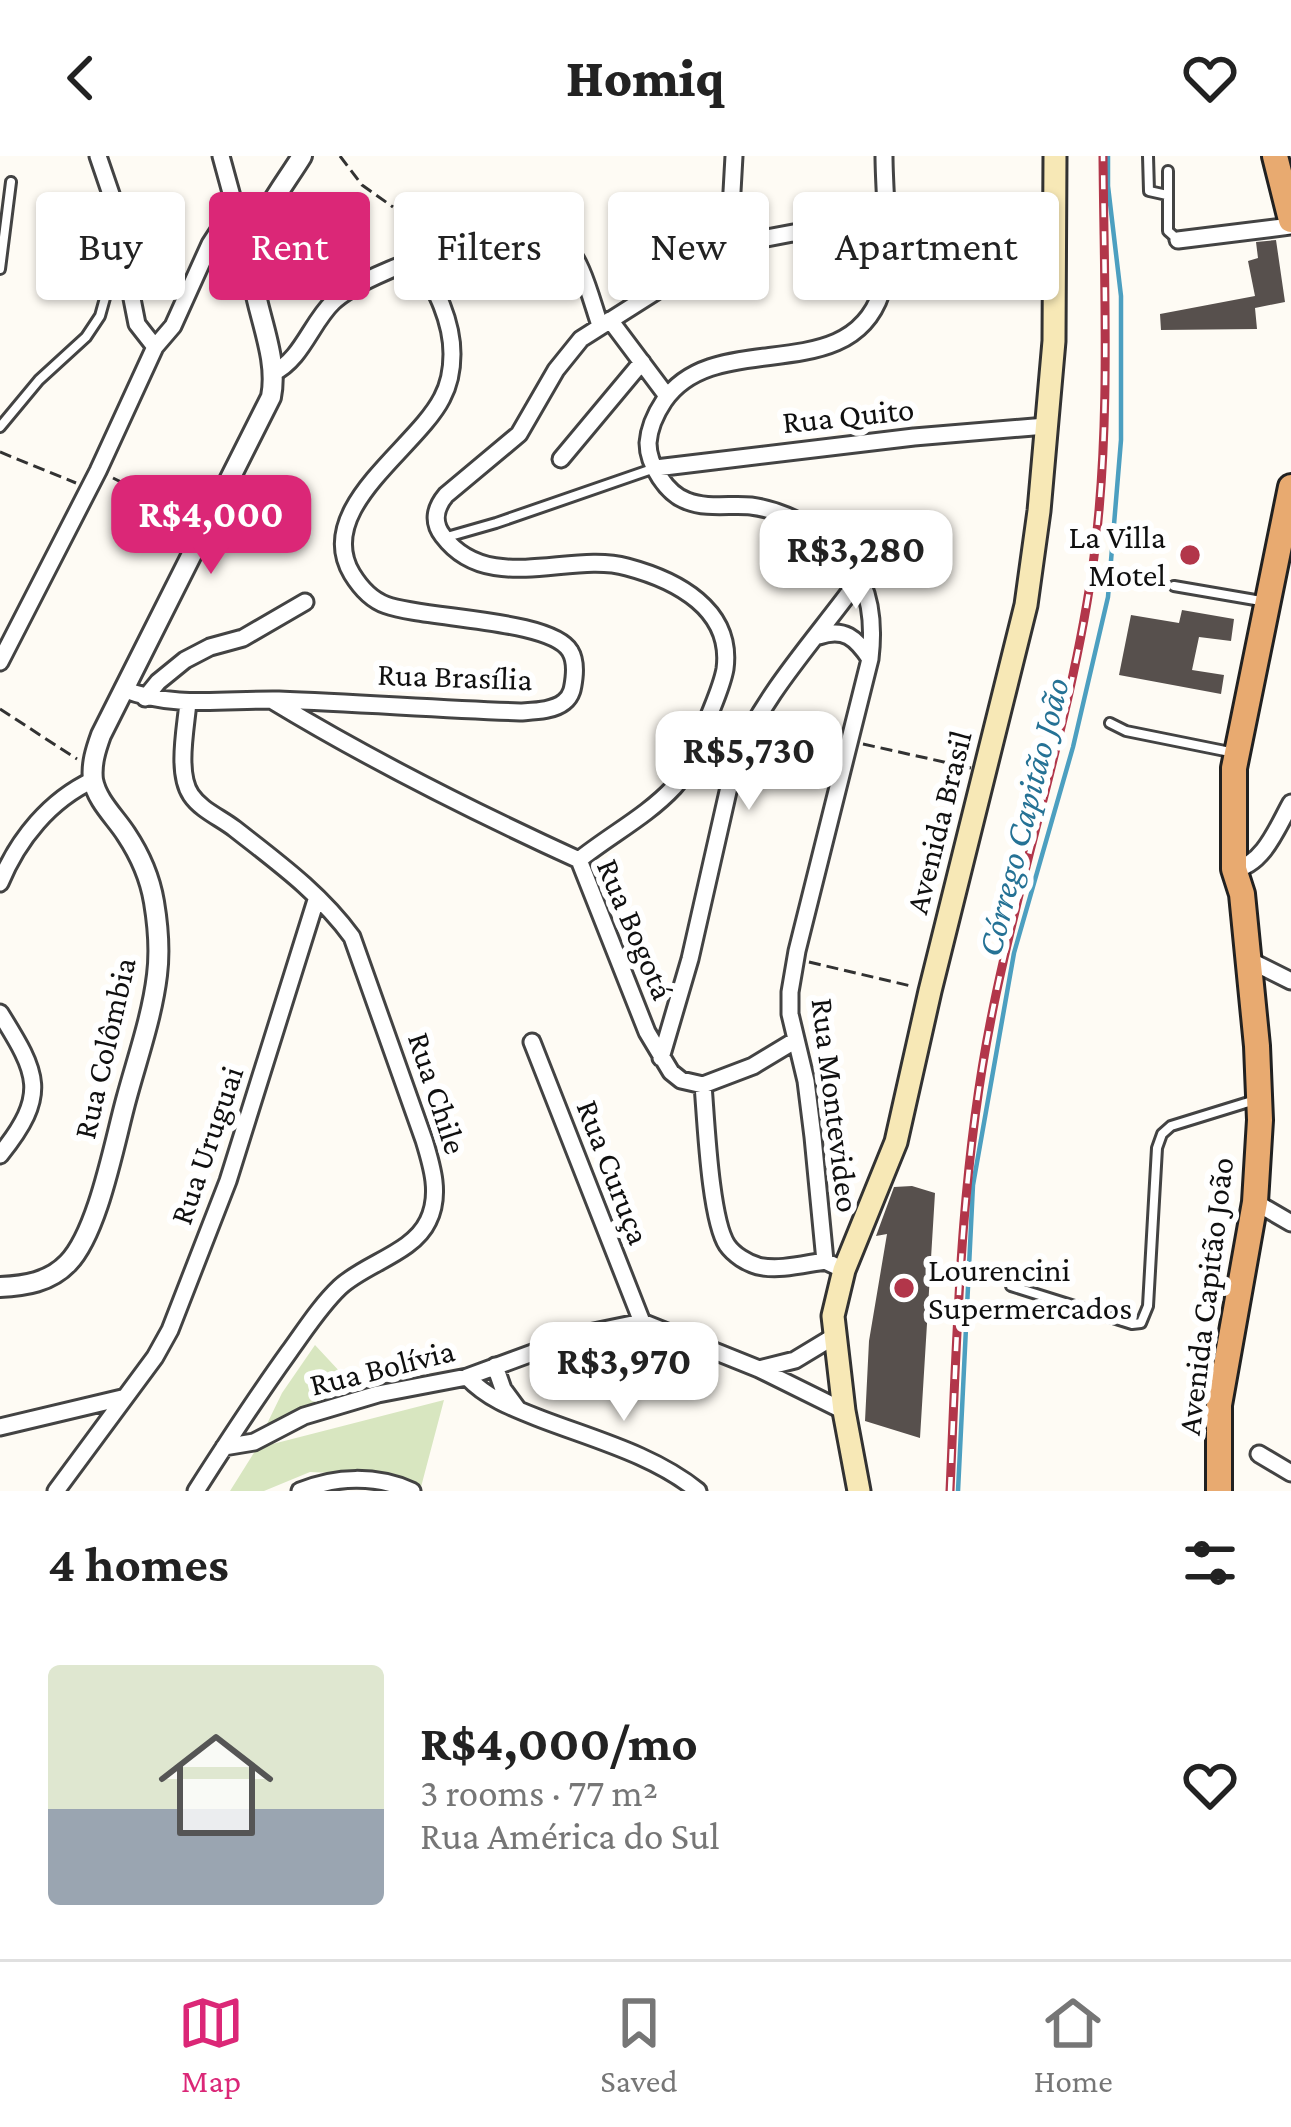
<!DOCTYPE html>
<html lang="en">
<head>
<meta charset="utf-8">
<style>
	body { margin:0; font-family:"Crimson Pro",serif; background:#f2f2f2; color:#222; height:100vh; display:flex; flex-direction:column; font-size:45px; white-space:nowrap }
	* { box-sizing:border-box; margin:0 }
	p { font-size:39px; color:#767676 }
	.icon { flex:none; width:66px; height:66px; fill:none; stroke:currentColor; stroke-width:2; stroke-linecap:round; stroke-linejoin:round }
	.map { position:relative; height:1335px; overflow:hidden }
	.details { display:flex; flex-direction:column; background:#fff; flex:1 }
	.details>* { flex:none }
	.hud { position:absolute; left:36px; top:36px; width:1221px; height:108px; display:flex; gap:24px }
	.price { position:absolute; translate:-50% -102px; padding:0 27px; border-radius:24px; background:#fff; color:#222; font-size:39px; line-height:78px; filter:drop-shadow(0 3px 6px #0008) }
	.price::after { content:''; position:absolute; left:50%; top:72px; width:36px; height:27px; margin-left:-18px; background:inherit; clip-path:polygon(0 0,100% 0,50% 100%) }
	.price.selected { background:#db2777; color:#fff }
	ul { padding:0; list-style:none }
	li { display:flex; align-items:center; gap:36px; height:300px; padding:0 48px }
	li span { display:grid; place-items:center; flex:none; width:336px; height:240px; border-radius:12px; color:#555 }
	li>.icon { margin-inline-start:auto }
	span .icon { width:144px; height:144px; fill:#fffc; stroke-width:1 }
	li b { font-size:51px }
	h2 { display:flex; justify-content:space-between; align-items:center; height:144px; padding:0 48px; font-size:51px }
	.chip { padding:0 42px; border-radius:12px; background:#fff; box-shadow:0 3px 9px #0004; font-size:42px; line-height:108px }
	.chip.selected { background:#db2777; color:#fff }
	header { display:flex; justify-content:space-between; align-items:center; height:156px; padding:0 48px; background:#fff; font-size:54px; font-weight:800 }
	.menu { display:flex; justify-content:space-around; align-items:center; height:168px; border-top:3px solid #e0e0e0; background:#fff; font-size:33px; color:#767676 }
	.menu a { display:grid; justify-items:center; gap:6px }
	.menu .selected { color:#db2777 }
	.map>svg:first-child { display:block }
</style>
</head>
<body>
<header><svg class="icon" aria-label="back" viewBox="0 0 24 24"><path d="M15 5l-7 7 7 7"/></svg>Homiq<svg class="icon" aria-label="heart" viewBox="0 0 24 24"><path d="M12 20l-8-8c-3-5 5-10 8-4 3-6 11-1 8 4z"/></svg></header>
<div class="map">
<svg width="1291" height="1335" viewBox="0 0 1291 1335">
	<rect width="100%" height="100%" fill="#fefbf4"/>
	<path fill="#d8e6c0" d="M315,1189L355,1232L265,1272L282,1237Z
		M444,1244L421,1331L374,1319L310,1316L264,1335H230L257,1292Z"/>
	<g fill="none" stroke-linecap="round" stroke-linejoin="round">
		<path stroke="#4c9fc0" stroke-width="4.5" d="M958,1335L973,1029L1014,797L1073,591L1108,441L1121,284V140L1108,30V0"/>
	</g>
	<path fill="#57504d" d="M1276,84L1285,146L1255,152L1257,173L1161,174L1160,158L1255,140L1248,105L1258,102L1256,86Z
		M1182,454L1234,463L1231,485L1199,481L1192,514L1224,519L1221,538L1119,519L1131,459L1179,467Z
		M912,1030L935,1037L920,1282L865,1265L869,1185L887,1078L876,1080L894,1031Z"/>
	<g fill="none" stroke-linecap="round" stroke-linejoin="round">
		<g stroke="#434343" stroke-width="14">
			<path id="service" d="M1148,0L1149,35L1167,39
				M1168,15V75L1176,82
				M84,90H121
				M0,113L11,26
				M0,271L39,224L86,181L100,160L110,124L120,105
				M447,381L496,367L655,312
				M1174,430L1261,445
				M1110,567L1126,575L1235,597
				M1011,1130L1132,1168L1141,1167L1148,1150L1157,992L1162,978L1171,970L1252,945"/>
		</g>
		<g stroke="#434343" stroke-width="21">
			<path id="minor" d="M98,0L112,41L137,168L155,191
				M221,0L239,66L253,88
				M1178,84L1291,70
				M729,89L734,0
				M610,164L667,240
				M273,217C302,203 311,167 333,146C366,114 519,61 561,86C581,98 592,147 600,169
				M561,303L642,206
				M656,312L914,281L1046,270
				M819,480C844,471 856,482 870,503
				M0,506L98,315L155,191L173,170L210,88L234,51
				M123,533C173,553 227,543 279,544C359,547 439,553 520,556C534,555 553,555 564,546C572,540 573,531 574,522C575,513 575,503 570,495C551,463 424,463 386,449C372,444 360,431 352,418C313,353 416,293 442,242C449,229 452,213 452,198C452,163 435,133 419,104
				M145,542L158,526L185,504L210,491L243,482L305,446
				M273,545C372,605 474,656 579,704L647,876L671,916L681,924L703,929L753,910L796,884
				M188,546C186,571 176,617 191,639C201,654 221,662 235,673C277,706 320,737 352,781L424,984C432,1010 441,1039 428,1065C413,1097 366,1107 340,1131C320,1150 305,1174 289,1196C256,1242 226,1288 196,1335
				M579,704C610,679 647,660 674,631C690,614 699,587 707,565C713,549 722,530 725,513C733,453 676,424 627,411C570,395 488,440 443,380C432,366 435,352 446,339L519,278L556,214L581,183L729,89L793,77L885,80
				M1234,713C1263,710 1278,670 1291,647
				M0,727C18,683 50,644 93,624
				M1247,803L1291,825
				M0,857C38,918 49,938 0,999
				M532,886L642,1166
				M661,902L690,803L734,609C762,539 816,483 860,422
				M703,929C706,964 710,1063 727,1089C734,1099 747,1107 758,1110C779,1115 804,1108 825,1105
				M1255,1046L1291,1067
				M844,1114L825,1105L813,981L806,925L790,858V836L797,795L870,503C877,443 862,404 810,372C791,360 774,353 751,350C731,348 707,353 687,345C667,338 648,309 648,287C649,273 656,257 664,245C715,170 848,234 881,137C892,101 884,39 884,0
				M495,1210L503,1233L517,1252
				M759,1213L795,1204L833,1181
				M467,1221C488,1243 513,1252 541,1263C593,1283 654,1299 698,1335
				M0,1271L122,1242
				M224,1291L254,1286L304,1260L378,1238L467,1221L584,1178L642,1166L759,1213L844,1255
				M1259,1298L1291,1317
				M56,1335L155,1201L170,1174L228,1025L317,741
				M300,1335C336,1320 376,1319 412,1335"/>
		</g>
		<g stroke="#434343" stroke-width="24">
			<path id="tertiary" d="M234,51L272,48
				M0,1131C25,1130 50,1126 68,1107C98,1076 114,988 126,944C137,903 152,861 157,819C160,795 158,770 154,746C150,722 140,699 126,678C115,661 97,645 93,624C91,608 96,593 101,579L271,241C281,192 244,136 253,92C259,59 285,28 302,0"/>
		</g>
		<g stroke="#323232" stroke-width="27">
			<path id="secondary" d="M859,1335L844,1255L833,1160L844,1114L896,986L930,835L1026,449L1039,355L1054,185L1055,0"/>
		</g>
		<g stroke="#212121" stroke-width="30">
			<path id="trunk" d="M1275,0L1291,64
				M1219,1335V1249L1255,1046L1260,964L1257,890L1242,738L1234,713V612L1291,331"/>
		</g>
		<path stroke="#323232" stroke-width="3" stroke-dasharray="12 6" stroke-linecap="butt" d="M340,0L362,29L393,51
			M0,296L76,327
			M113,322L190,360
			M0,553L77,603
			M725,556L730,582
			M863,588L971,612
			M809,806L911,830"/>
		<use href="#service" stroke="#fff" stroke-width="8"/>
		<use href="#minor" stroke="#fff" stroke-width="15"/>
		<use href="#tertiary" stroke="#fff" stroke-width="18"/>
		<use href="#secondary" stroke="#f7e8b6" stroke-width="21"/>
		<use href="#trunk" stroke="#e8aa70" stroke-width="24"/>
		<g stroke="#b2364a" stroke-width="9">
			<path id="rail" d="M950,1335C957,1177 960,1019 991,863C1021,708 1073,558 1094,401C1111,269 1104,133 1103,0"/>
		</g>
		<use href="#rail" stroke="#fff" stroke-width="4.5" stroke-dasharray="14" stroke-linecap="butt"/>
	</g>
	<g fill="#b2364a" stroke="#fff" stroke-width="4.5">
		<circle cx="1190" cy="399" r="12"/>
		<circle cx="904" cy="1132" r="12"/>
	</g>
	<g text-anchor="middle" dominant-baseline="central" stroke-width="12" stroke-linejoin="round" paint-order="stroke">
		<g font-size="33" fill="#101010" stroke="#fff">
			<text transform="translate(848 259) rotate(-6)">Rua Quito</text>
			<text transform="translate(455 520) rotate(2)">Rua Brasília</text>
			<text transform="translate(938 666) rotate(-76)">Avenida Brasil</text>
			<text transform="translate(636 773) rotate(67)">Rua Bogotá</text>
			<text transform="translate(104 892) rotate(-77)">Rua Colômbia</text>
			<text transform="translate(438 937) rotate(72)">Rua Chile</text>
			<text transform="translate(836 949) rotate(83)">Rua Montevideo</text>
			<text transform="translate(206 989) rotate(-71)">Rua Uruguai</text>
			<text transform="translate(614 1016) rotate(69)">Rua Curuça</text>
			<text transform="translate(1205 1140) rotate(-83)">Avenida Capitão João</text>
			<text transform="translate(382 1211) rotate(-14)">Rua Bolívia</text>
		</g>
		<g font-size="33" fill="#101010" stroke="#fff" text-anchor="end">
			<text x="1166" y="380">La Villa<tspan x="1166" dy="38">Motel</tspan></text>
			<text x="928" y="1113" text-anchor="start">Lourencini<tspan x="928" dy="38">Supermercados</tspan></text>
		</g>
		<g font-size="36" font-style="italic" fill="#257295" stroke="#fff">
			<text transform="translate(1023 661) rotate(-76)">Córrego Capitão João</text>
		</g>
	</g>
</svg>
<b class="price selected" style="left:211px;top:421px">R$4,000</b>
<b class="price" style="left:856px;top:456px">R$3,280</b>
<b class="price" style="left:749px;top:657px">R$5,730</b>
<b class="price" style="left:624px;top:1268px">R$3,970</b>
<div class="hud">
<a class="chip">Buy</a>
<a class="chip selected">Rent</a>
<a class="chip">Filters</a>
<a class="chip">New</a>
<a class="chip">Apartment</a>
</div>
</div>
<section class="details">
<h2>4 homes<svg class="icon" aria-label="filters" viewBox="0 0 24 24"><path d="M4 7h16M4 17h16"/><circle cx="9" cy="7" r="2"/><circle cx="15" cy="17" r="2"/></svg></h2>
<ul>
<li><span style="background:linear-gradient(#dfe7d0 60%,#9aa5b1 0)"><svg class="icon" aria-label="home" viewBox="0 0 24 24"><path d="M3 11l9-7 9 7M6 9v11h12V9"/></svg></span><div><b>R$4,000/mo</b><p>3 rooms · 77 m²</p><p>Rua América do Sul</p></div><svg class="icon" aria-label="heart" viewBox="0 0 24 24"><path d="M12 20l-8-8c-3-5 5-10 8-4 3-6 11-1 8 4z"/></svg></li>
</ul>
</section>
<nav class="menu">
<a class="selected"><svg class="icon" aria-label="map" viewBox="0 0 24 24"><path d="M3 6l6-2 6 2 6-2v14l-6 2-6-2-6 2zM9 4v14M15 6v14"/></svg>Map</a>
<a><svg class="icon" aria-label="saved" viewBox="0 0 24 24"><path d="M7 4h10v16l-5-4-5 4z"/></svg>Saved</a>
<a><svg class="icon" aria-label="home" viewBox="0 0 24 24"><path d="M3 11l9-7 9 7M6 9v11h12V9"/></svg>Home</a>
</nav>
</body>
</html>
